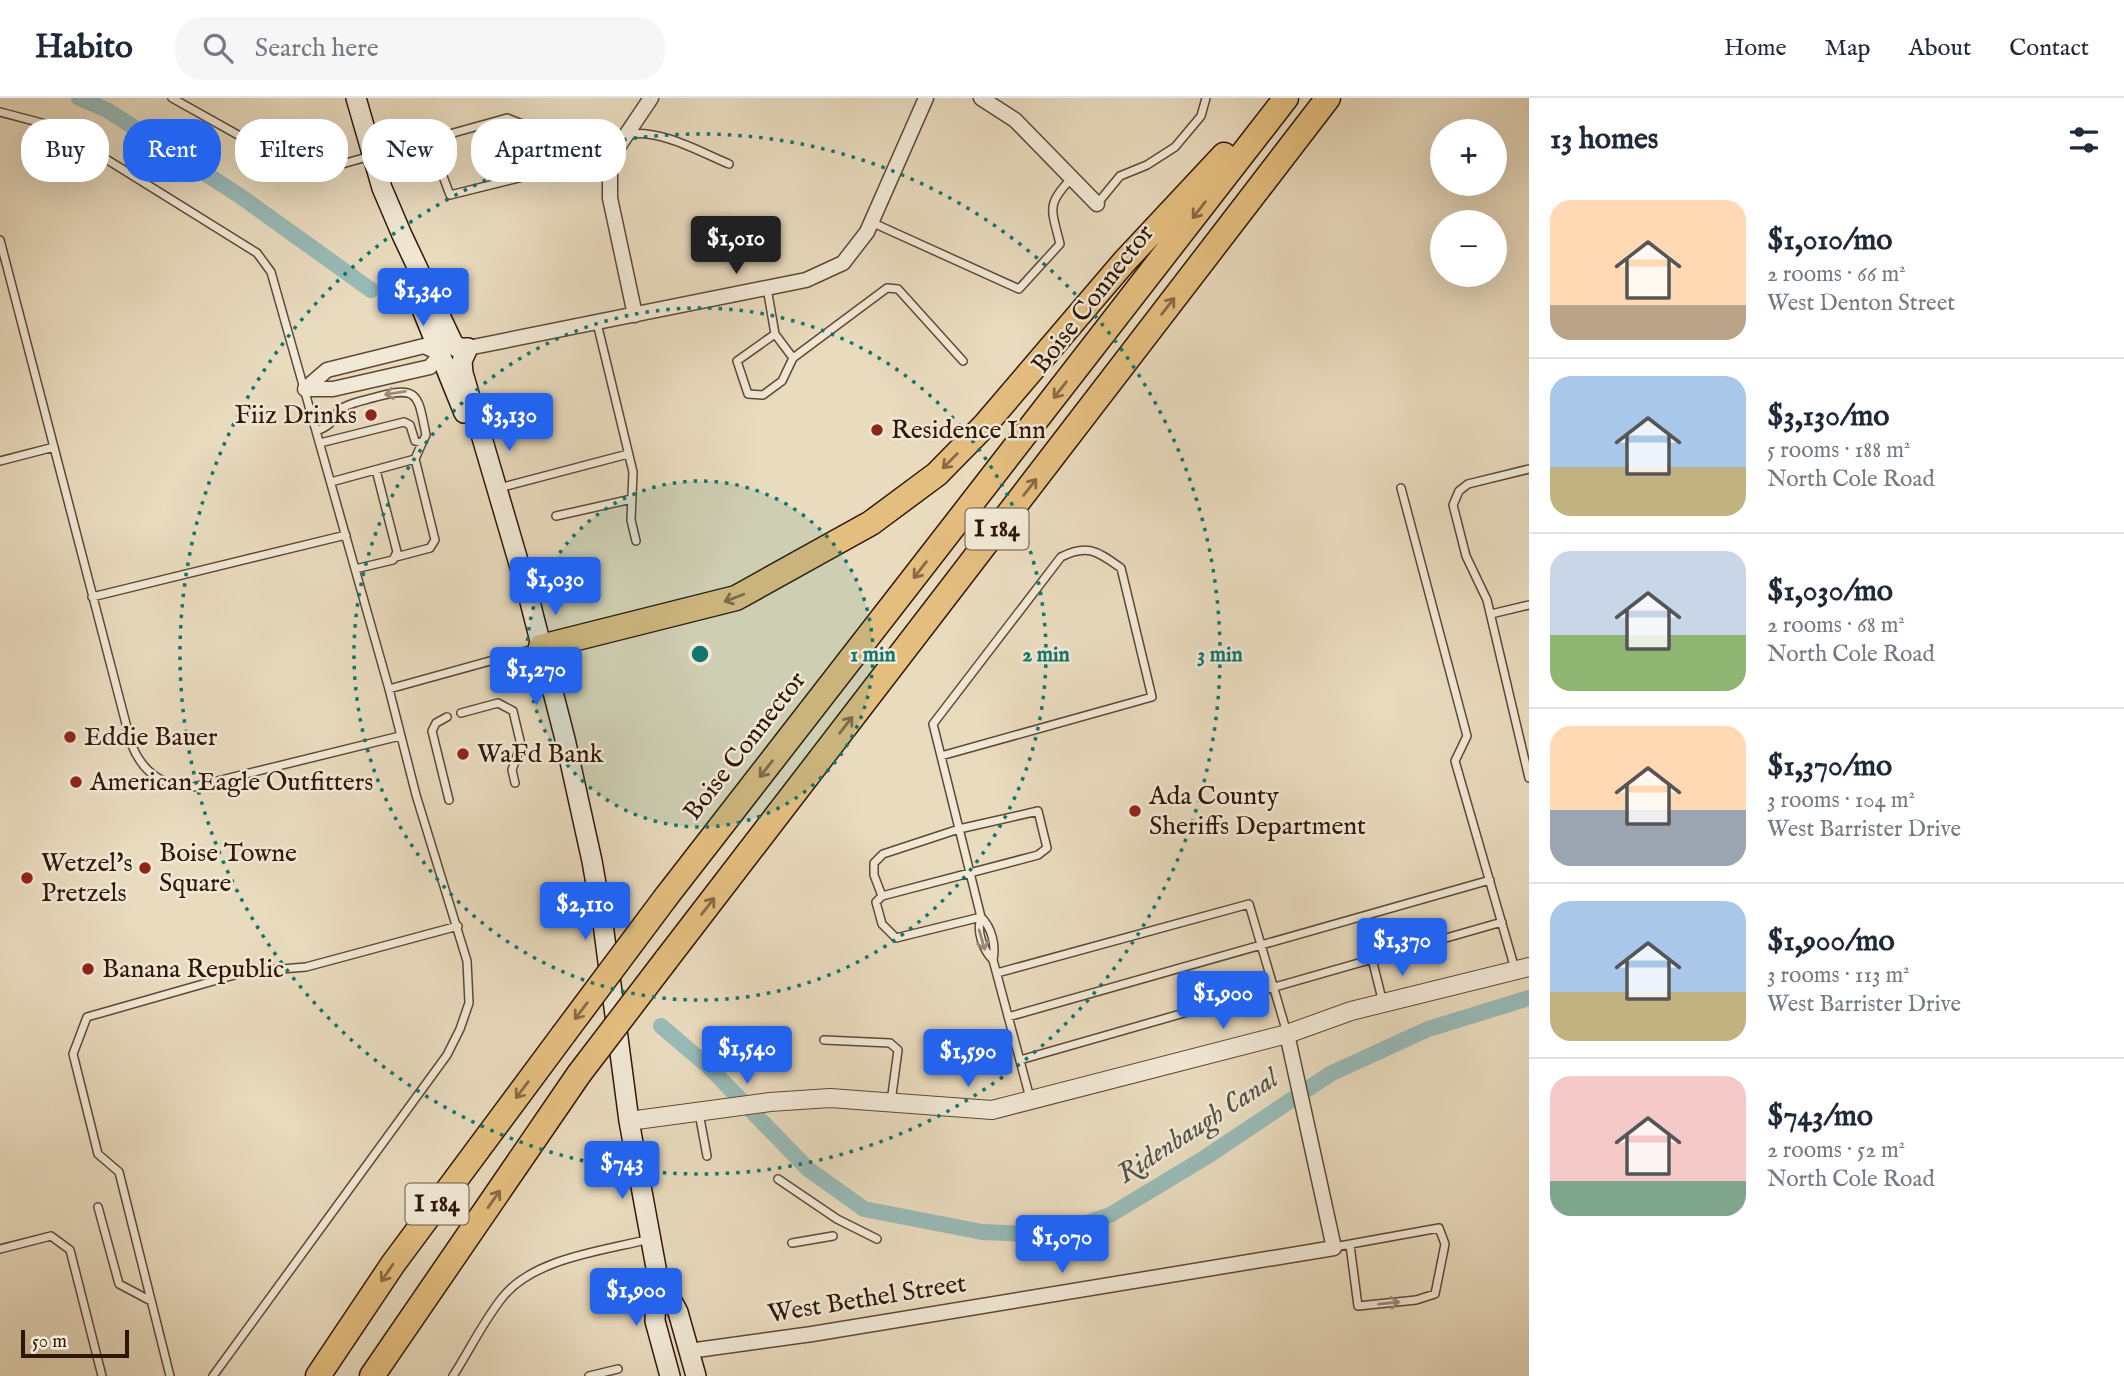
<!DOCTYPE html>
<html lang="en">
<head>
<meta charset="utf-8">
<style>
	body { margin:0; font-family:"IM FELL English",serif; background:#f6f6f7; color:#1f2937; height:100vh; display:flex; flex-direction:column; font-size:26px; white-space:nowrap }
	* { box-sizing:border-box; margin:0 }
	p { font-size:23px; color:#747a83 }
	.icon { flex:none; width:38px; height:38px; fill:none; stroke:currentColor; stroke-width:2; stroke-linecap:round; stroke-linejoin:round }
	.map { position:relative; flex:1; overflow:hidden }
	.panel { display:flex; flex-direction:column; background:#fff; width:595px }
	.panel>* { flex:none }
	.hud { position:absolute; left:21px; top:21px; width:665px; height:63px; display:flex; gap:14px }
	.tools { position:absolute; left:1430px; top:21px; display:grid; gap:14px }
	.tools a { display:grid; place-items:center; width:77px; height:77px; border-radius:50%; background:#fff; box-shadow:0 7px 28px #0002; font-size:35px }
	.scale { position:absolute; left:21px; bottom:18px; width:108px; box-sizing:border-box; padding-left:7px; border:4px solid #2f1708; border-top:0; font-size:19px; line-height:24px; white-space:nowrap; color:#2f1708; -webkit-text-stroke:5px #f1e8d5; paint-order:stroke }
	.price { position:absolute; translate:-50% -60px; padding:0 16px; border-radius:7px; background:#2563eb; color:#fff; font-size:23px; line-height:46px; filter:drop-shadow(0 2px 4px #0008) }
	.price::after { content:''; position:absolute; left:50%; top:42px; width:21px; height:16px; margin-left:-10px; background:inherit; clip-path:polygon(0 0,100% 0,50% 100%) }
	.price.on { background:#222; color:#fff }
	ul { padding:0; list-style:none }
	li { display:flex; align-items:center; gap:21px; height:175px; padding:0 21px }
	li+li { border-top:2px solid #e0e1e3 }
	li span { display:grid; place-items:center; flex:none; width:196px; height:140px; border-radius:21px; color:#555 }
	li>.icon { margin-inline-start:auto }
	span .icon { width:84px; height:84px; fill:#fffc; stroke-width:1 }
	li b { font-size:30px }
	h2 { display:flex; justify-content:space-between; align-items:center; height:84px; padding:0 21px; font-size:30px }
	.chip { padding:0 24px; border-radius:28px; background:#fff; box-shadow:0 7px 28px #0002; font-size:24px; line-height:63px }
	.chip.on { background:#2563eb; color:#fff }
	header { display:flex; align-items:center; gap:42px; box-sizing:border-box; height:98px; padding:0 35px; background:#fff; border-bottom:2px solid #e0e1e3 }
	header strong { font-size:33px }
	nav { display:flex; gap:38px; margin-inline-start:auto; font-size:24px }
	.search { width:490px; height:63px; background:#f6f6f7; display:flex; align-items:center; gap:18px; box-sizing:border-box; padding:0 24px; border-radius:28px; color:#747a83; font-size:26px }
	main { display:flex; flex:1; min-height:0 }
	.map>svg:first-child { display:block }
</style>
</head>
<body>
<header>
<strong>Habito</strong>
<div class="search"><svg class="icon" aria-label="search" viewBox="0 0 24 24"><circle cx="10" cy="10" r="6"/><path d="M15 15l6 6"/></svg>Search here</div>
<nav><a>Home</a><a>Map</a><a>About</a><a>Contact</a></nav>
</header>
<main>
<div class="map">
<svg width="1529" height="1278" viewBox="0 0 1529 1278">
	<rect width="100%" height="100%" fill="#e9dbbe"/>
	<filter id="stains"><feTurbulence type="fractalNoise" baseFrequency=".00286" numOctaves="4"/><feColorMatrix values="0 0 0 0 .2 0 0 0 0 .09 0 0 0 0 .02 0 0 0 .5 -.17"/></filter>
	<radialGradient id="worn" r=".72"><stop offset=".6" stop-color="#630" stop-opacity="0"/><stop offset="1" stop-color="#630" stop-opacity=".3"/></radialGradient>
	<g fill="none" stroke-linecap="round" stroke-linejoin="round">
		<path stroke="#98bab7" stroke-width="16" d="M79,0L107,12L240,98L371,192
			M661,928L709,969L808,1071L864,1111L982,1134L1051,1137L1110,1117L1206,1059L1330,976L1428,931L1529,900"/>
		<g stroke="#5e4836" stroke-width="10">
			<path id="service" d="M172,0L297,70L317,73L507,20L610,61
				M0,14L53,28L257,155L271,174L389,591L416,697L467,863L469,905L460,931L447,957L213,1278
				M628,36C663,32 698,53 729,66
				M429,41L450,97L559,70L574,47
				M1097,106L1120,78L1147,67L1175,49L1201,18L1206,0
				M871,124L1019,191L1060,146C1052,112 1045,107 1072,80
				M0,142L131,645C142,674 162,689 193,689L400,638
				M767,190L775,236L793,260L887,190L898,191L963,263
				M597,225L633,374L631,422L636,443
				M775,236L737,263L748,296L763,297L782,283L793,260
				M316,333C339,325 331,316 344,309C353,304 366,302 376,299C419,287 418,297 426,337L422,345L415,343L410,327L404,324L320,345
				M0,363L54,349
				M1529,371L1468,386L1459,393L1453,407L1466,458L1487,502L1529,680
				M331,384L415,361L422,345
				M499,390L628,356
				M1401,390L1467,638L1455,663L1515,871
				M556,418L632,401
				M396,459L430,450L435,442L415,361
				M355,471L393,462L397,454L376,372
				M92,499L346,437
				M1491,516L1529,507
				M389,591L537,550
				M461,615L498,605L513,613L521,647L512,672L515,685
				M447,619L436,625L432,633L449,702
				M941,658L1152,599L1121,470C1098,454 1088,445 1061,459L933,626L981,819C992,830 996,847 993,862L1030,1000
				M882,798L874,777V765L883,756L959,731L1038,713L1047,750L1038,757L882,798L876,804L882,826L896,840L981,819
				M981,819C976,833 983,852 993,862
				M1372,861L1383,905
				M997,875L1249,806L1287,935
				M1008,919L1490,782
				M824,942L890,945L898,952L891,1004
				M1020,962L1502,824
				M699,1015L707,1058
				M778,1081L837,1121L877,1141
				M98,1109L119,1186L151,1203
				M792,1145L833,1138
				M1334,1149L1439,1130L1445,1146L1435,1196L1416,1202L1358,1208L1350,1147
				M0,1151L51,1138L70,1152L102,1278
				M170,1278L119,1074L98,1056L73,956L87,919L245,874L306,869L458,828
				M453,1278C469,1253 483,1224 502,1200C533,1160 603,1153 650,1141
				M589,1278L618,1271"/>
		</g>
		<g stroke="#5e4836" stroke-width="17">
			<path id="minor" d="M981,0L1015,22L1097,106
				M635,217L610,100V61L651,0
				M424,248L441,256L430,269L333,291H305L327,272Z
				M468,250L806,182L843,165L867,134L926,0
				M689,1253L812,1236L1334,1150L1287,936"/>
		</g>
		<g stroke="#5e4836" stroke-width="20">
			<path id="tertiary" d="M629,1023L770,1004L830,1000L992,1012L1287,936L1351,913L1529,869"/>
		</g>
		<g stroke="#2f1708" stroke-width="22">
			<path id="secondary" d="M356,0L382,90L402,137L453,245L458,250H468
				M415,194L464,315
				M468,250L462,263L463,275L529,500L565,641L592,763L603,826L629,1023L657,1175L655,1223L670,1278
				M657,1175L678,1214L696,1278"/>
		</g>
		<g stroke="#2f1708" stroke-width="27">
			<path id="motorway" d="M541,549L736,500L871,425L937,376L984,328L1124,164L1224,57
				M666,799L1286,0
				M666,862L1328,0
				M318,1278L393,1166L563,937
				M372,1278L579,976"/>
		</g>
		<use href="#service" stroke="#f1e8d5" stroke-width="7"/>
		<use href="#minor" stroke="#f1e8d5" stroke-width="14"/>
		<use href="#tertiary" stroke="#f1e8d5" stroke-width="18"/>
		<use href="#secondary" stroke="#f1e8d5" stroke-width="19"/>
		<use href="#motorway" stroke="#e4be7f" stroke-width="24"/>
		<g stroke="#2f1708" stroke-width="27" stroke-linecap="butt">
			<path id="motorway-bridge" d="M563,937L666,799
				M579,976L666,862"/>
		</g>
		<use href="#motorway-bridge" stroke="#e4be7f" stroke-width="24"/>
	</g>
	<defs><path id="oneway-shaft" d="M-6 0H5M1.5-3L5.5 0L1.5 3" fill="none" stroke-width="1.6" stroke-linecap="round" stroke-linejoin="round" transform="scale(1.75)"/></defs>
	<g stroke="#8a6a44">
		<use href="#oneway-shaft" transform="translate(1199 112) rotate(128)"/>
		<use href="#oneway-shaft" transform="translate(1168 208) rotate(-52)"/>
		<use href="#oneway-shaft" transform="translate(1060 292) rotate(128)"/>
		<use href="#oneway-shaft" transform="translate(950 363) rotate(135)"/>
		<use href="#oneway-shaft" transform="translate(1030 389) rotate(-52)"/>
		<use href="#oneway-shaft" transform="translate(920 472) rotate(128)"/>
		<use href="#oneway-shaft" transform="translate(734 500) rotate(159)"/>
		<use href="#oneway-shaft" transform="translate(846 627) rotate(-52)"/>
		<use href="#oneway-shaft" transform="translate(766 671) rotate(128)"/>
		<use href="#oneway-shaft" transform="translate(708 808) rotate(-52)"/>
		<use href="#oneway-shaft" transform="translate(581 913) rotate(127)"/>
		<use href="#oneway-shaft" transform="translate(522 992) rotate(127)"/>
		<use href="#oneway-shaft" transform="translate(494 1101) rotate(-55)"/>
		<use href="#oneway-shaft" transform="translate(387 1175) rotate(124)"/>
	</g>
	<g stroke="#9a8a79">
		<use href="#oneway-shaft" transform="translate(395 295) rotate(171)"/>
		<use href="#oneway-shaft" transform="translate(982 842) rotate(74)"/>
		<use href="#oneway-shaft" transform="translate(1389 1205) rotate(-6)"/>
	</g>
	<circle cx="700" cy="556" r="173" fill="#0f766e" fill-opacity=".12"/>
	<g fill="none" stroke="#0f766e" stroke-width="3.5" stroke-dasharray="3.5 7">
		<circle cx="700" cy="556" r="173"/>
		<circle cx="700" cy="556" r="346"/>
		<circle cx="700" cy="556" r="520"/>
	</g>
	<g fill="#8f2418" stroke="#f1e8d5" stroke-width="2.5">
		<circle cx="371" cy="317" r="7"/>
		<circle cx="877" cy="332" r="7"/>
		<circle cx="70" cy="639" r="7"/>
		<circle cx="463" cy="656" r="7"/>
		<circle cx="76" cy="684" r="7"/>
		<circle cx="1135" cy="713" r="7"/>
		<circle cx="145" cy="770" r="7"/>
		<circle cx="27" cy="780" r="7"/>
		<circle cx="88" cy="871" r="7"/>
	</g>
	<g text-anchor="middle" dominant-baseline="central" stroke-width="5" stroke-linejoin="round" paint-order="stroke">
		<g fill="#f1e8d5" stroke="#695646" stroke-width="2">
			<rect x="965.5" y="410.5" width="63" height="41" rx="5"/>
			<rect x="405.5" y="1085.5" width="63" height="41" rx="5"/>
		</g>
		<g font-size="24" font-weight="bold" fill="#2f1708">
			<text x="997" y="431">I 184</text>
			<text x="437" y="1106">I 184</text>
		</g>
		<g font-size="26" fill="#2f1708" stroke="#f1e8d5">
			<text transform="translate(1093 201) rotate(-52)">Boise Connector</text>
			<text transform="translate(745 648) rotate(-52)">Boise Connector</text>
			<text transform="translate(867 1201) rotate(-9)">West Bethel Street</text>
		</g>
		<g font-size="26" fill="#2f1708" stroke="#f1e8d5" text-anchor="start">
			<text x="357" y="317" text-anchor="end">Fiiz Drinks</text>
			<text x="891" y="332">Residence Inn</text>
			<text x="84" y="639">Eddie Bauer</text>
			<text x="477" y="656">WaFd Bank</text>
			<text x="90" y="684">American Eagle Outfitters</text>
			<text x="1149" y="698">Ada County<tspan x="1149" dy="30">Sheriffs Department</tspan></text>
			<text x="159" y="755">Boise Towne<tspan x="159" dy="30">Square</tspan></text>
			<text x="41" y="765">Wetzel's<tspan x="41" dy="30">Pretzels</tspan></text>
			<text x="102" y="871">Banana Republic</text>
		</g>
		<g font-size="28" font-style="italic" fill="#545045" stroke="#f1e8d5">
			<text transform="translate(1198 1029) rotate(-33)">Ridenbaugh Canal</text>
		</g>
	</g>
	<circle cx="700" cy="556" r="10" fill="#0f766e" stroke="#f1e8d5" stroke-width="3.5"/>
	<g font-size="21" text-anchor="middle" font-weight="bold" fill="#0f766e" stroke="#f1e8d5" stroke-width="5" stroke-linejoin="round" paint-order="stroke">
		<text x="873" y="563">1 min</text>
		<text x="1046" y="563">2 min</text>
		<text x="1220" y="563">3 min</text>
	</g>
	<rect width="100%" height="100%" filter="url(#stains)"/>
	<rect width="100%" height="100%" fill="url(#worn)"/>
</svg>
<div class="tools">
<a>+</a>
<a>−</a>
</div>
<div class="scale">50 m</div>
<b class="price on" style="left:736px;top:178px">$1,010</b>
<b class="price" style="left:423px;top:230px">$1,340</b>
<b class="price" style="left:509px;top:355px">$3,130</b>
<b class="price" style="left:555px;top:519px">$1,030</b>
<b class="price" style="left:536px;top:609px">$1,270</b>
<b class="price" style="left:585px;top:844px">$2,110</b>
<b class="price" style="left:1402px;top:880px">$1,370</b>
<b class="price" style="left:1223px;top:933px">$1,900</b>
<b class="price" style="left:747px;top:988px">$1,540</b>
<b class="price" style="left:968px;top:991px">$1,590</b>
<b class="price" style="left:622px;top:1103px">$743</b>
<b class="price" style="left:1062px;top:1177px">$1,070</b>
<b class="price" style="left:636px;top:1230px">$1,900</b>
<div class="hud">
<a class="chip">Buy</a>
<a class="chip on">Rent</a>
<a class="chip">Filters</a>
<a class="chip">New</a>
<a class="chip">Apartment</a>
</div>
</div>
<section class="panel">
<h2>13 homes<svg class="icon" aria-label="filters" viewBox="0 0 24 24"><path d="M4 7h16M4 17h16"/><circle cx="9" cy="7" r="2"/><circle cx="15" cy="17" r="2"/></svg></h2>
<ul>
<li><span style="background:linear-gradient(#ffd9b3 75%,#b9a48a 0)"><svg class="icon" aria-label="home" viewBox="0 0 24 24"><path d="M3 11l9-7 9 7M6 9v11h12V9"/></svg></span><div><b>$1,010/mo</b><p>2 rooms · 66 m²</p><p>West Denton Street</p></div></li>
<li><span style="background:linear-gradient(#a9c7e8 65%,#c2b280 0)"><svg class="icon" aria-label="home" viewBox="0 0 24 24"><path d="M3 11l9-7 9 7M6 9v11h12V9"/></svg></span><div><b>$3,130/mo</b><p>5 rooms · 188 m²</p><p>North Cole Road</p></div></li>
<li><span style="background:linear-gradient(#c9d6e8 60%,#8fb573 0)"><svg class="icon" aria-label="home" viewBox="0 0 24 24"><path d="M3 11l9-7 9 7M6 9v11h12V9"/></svg></span><div><b>$1,030/mo</b><p>2 rooms · 68 m²</p><p>North Cole Road</p></div></li>
<li><span style="background:linear-gradient(#ffd9b3 60%,#9aa5b1 0)"><svg class="icon" aria-label="home" viewBox="0 0 24 24"><path d="M3 11l9-7 9 7M6 9v11h12V9"/></svg></span><div><b>$1,370/mo</b><p>3 rooms · 104 m²</p><p>West Barrister Drive</p></div></li>
<li><span style="background:linear-gradient(#a9c7e8 65%,#c2b280 0)"><svg class="icon" aria-label="home" viewBox="0 0 24 24"><path d="M3 11l9-7 9 7M6 9v11h12V9"/></svg></span><div><b>$1,900/mo</b><p>3 rooms · 113 m²</p><p>West Barrister Drive</p></div></li>
<li><span style="background:linear-gradient(#f6c9c9 75%,#7fa58c 0)"><svg class="icon" aria-label="home" viewBox="0 0 24 24"><path d="M3 11l9-7 9 7M6 9v11h12V9"/></svg></span><div><b>$743/mo</b><p>2 rooms · 52 m²</p><p>North Cole Road</p></div></li>
</ul>
</section>
</main>
</body>
</html>
